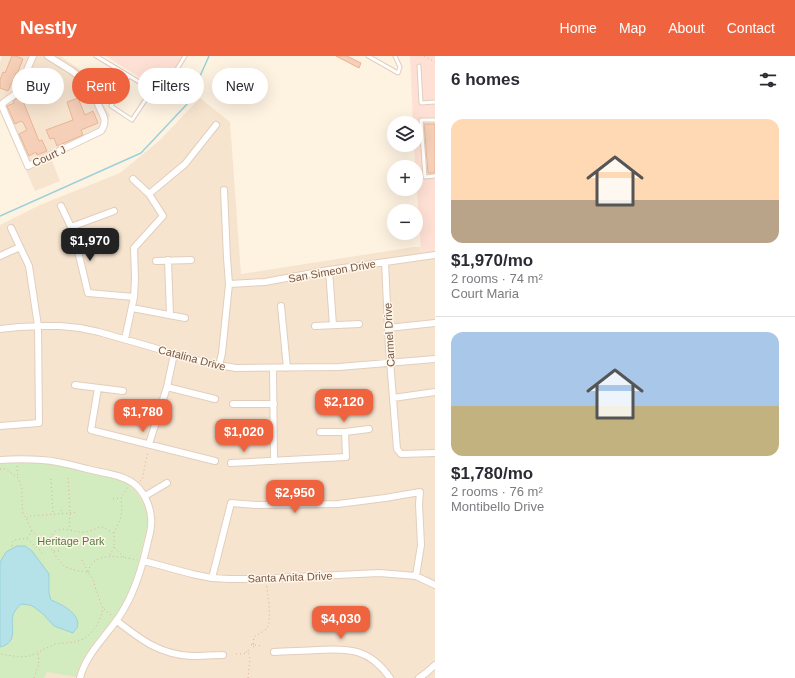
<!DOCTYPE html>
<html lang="en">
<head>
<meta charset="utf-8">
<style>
	body { margin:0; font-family:Arial,sans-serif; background:#f7f7f7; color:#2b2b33; height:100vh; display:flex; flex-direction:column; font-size:15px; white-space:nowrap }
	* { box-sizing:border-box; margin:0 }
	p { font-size:13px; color:#7c7c81 }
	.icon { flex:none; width:22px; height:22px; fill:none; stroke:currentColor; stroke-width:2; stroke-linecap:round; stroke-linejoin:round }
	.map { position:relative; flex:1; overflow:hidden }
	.side { display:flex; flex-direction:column; background:#fff; width:360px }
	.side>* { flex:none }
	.guide { position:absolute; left:12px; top:12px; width:363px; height:36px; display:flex; gap:8px }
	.controls { position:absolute; left:387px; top:60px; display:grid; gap:8px }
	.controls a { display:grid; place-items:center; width:36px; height:36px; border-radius:50%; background:#fff; box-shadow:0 4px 16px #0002; font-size:20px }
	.price { position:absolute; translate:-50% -34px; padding:0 9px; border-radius:8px; background:#ef643f; color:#fff; font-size:13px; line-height:26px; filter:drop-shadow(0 1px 2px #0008) }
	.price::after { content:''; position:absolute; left:50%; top:24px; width:12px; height:9px; margin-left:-6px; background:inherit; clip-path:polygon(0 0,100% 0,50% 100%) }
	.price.current { background:#222; color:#fff }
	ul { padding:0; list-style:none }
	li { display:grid; align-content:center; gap:8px; height:212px; padding:0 16px }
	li+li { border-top:1px solid #e1e1e2 }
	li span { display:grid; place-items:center; height:124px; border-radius:12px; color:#555 }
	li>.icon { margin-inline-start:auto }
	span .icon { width:72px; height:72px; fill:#fffc; stroke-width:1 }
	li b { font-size:17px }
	h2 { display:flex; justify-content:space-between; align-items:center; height:48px; padding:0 16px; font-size:17px }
	.pill { padding:0 14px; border-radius:18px; background:#fff; box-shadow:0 4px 16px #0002; font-size:14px; line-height:36px }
	.pill.current { background:#ef643f; color:#fff }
	header { display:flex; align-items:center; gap:24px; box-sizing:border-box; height:56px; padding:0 20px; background:#ef643f; color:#fff }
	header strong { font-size:19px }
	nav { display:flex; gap:22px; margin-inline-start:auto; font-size:14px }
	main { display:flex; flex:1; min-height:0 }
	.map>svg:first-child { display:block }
</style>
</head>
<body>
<header>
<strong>Nestly</strong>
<nav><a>Home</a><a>Map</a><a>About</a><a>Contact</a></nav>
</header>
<main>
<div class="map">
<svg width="435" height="622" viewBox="0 0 435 622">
	<rect width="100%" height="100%" fill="#fef2e1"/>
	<path fill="#f6e4cf" d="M2,0H60L111,34L102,47L110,59L105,74L51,102L60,125L35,135L0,55V6Z
		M200,42L230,66L241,218L414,191H420L421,196L435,194V622H40L46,407L11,405L0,406V169L40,149L120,117L160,84Z"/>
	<path fill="#ffe0d4" d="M106,0H183L161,35Z
		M410,0H435V194L421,196L414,89H416V67H413Z"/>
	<path fill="#d2ecbf" d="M10,407C22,407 34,406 46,407C64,409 82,414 100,419C109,421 121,423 129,429C138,436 145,448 147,459C149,470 144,482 142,492C137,516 133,532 121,552C106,576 83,593 76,621L47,616L44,622H0V408Z"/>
	<path fill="#b5e1e8" stroke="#9ad1da" d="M17,490H25L32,495L49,518V537L51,544C61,548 82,558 77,572C77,572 73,576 73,577L54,570L43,558L34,551L30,549L21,548C18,551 14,555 13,559C10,572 19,586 0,591V506L6,496Z"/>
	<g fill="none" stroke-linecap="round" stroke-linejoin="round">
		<path stroke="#9ad1da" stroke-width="1.5" d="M0,160L141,97L188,47L209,0"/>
	</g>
	<path fill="#f5cfb7" stroke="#e8b597" d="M12,0H16L23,3L17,18L16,17L8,35L0,32V24L3,16L5,17Z
		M336,0H347L361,7L359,12Z
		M29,28L41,32L38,42L26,38Z
		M21,40L39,85L42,84L47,95L37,99L36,96L29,100L19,78L27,74L23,66H22L21,65L15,68L7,50L14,47L13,45Z
		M78,42L85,59L93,55L98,67L81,74L83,79L57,90L54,82L50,83L46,74L73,64L67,46Z
		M424,68H435V117H428Z"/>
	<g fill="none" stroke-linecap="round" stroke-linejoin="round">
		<g stroke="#e2cebd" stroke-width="5">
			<path id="service" d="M96,0L161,39L185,0
				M368,0L398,17L400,11L395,0
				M419,10L421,47L435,46
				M129,20L111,50L132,64L152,34
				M435,64H421L425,121L435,120"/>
		</g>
		<g stroke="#e2cebd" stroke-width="8">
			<path id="minor" d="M33,0L17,37L3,47L2,50L28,110L101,75C110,62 99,56 97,44C96,41 96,37 96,34L72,15L48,0
				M149,138L185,108L216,69
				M61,150L71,171L78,195L88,237L134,241
				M71,171L114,155
				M0,200L20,191
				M168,204L170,259
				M156,205L191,204
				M385,206L389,292L397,393L401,398L435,397
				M329,214L333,269
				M229,228L265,226L329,214L435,199
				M281,250L287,312
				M132,252L185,262
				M315,270L359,268
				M388,272L435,267
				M0,273L19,271L44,270H60L80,272L99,276L207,307L236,312L339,311L435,303
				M125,283L134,241L135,223L134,192L163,160L149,138L133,123
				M219,310L222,297L229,228L227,202L224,134
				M273,312L274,405
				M75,329L123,335
				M167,331L215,343
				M98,332L91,374L215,405
				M393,342L435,336
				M233,348H274
				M0,370L39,367L38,270L29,210L11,172
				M320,376H345L369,373
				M149,388L167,331L174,298
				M0,404C14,403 28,403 42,404C58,405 72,409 87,413C102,417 120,418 133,427C143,434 150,449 151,461C152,469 150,478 148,485C143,508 137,530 125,551C112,576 87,594 80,622
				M231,407L346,401L345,376
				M145,440L167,427
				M144,505L192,518L212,522L229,523H253L379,517L392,518L416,520L435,529
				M212,522L231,447L256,449L338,448L385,442L420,436L419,448L421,489L416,520
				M117,565C140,583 160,599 192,600C202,600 213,599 223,599
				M274,596C288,595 303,595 317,594C350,592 370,593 390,622
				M419,622L426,617L435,609"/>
		</g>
		<path stroke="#d9b29a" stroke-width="1" stroke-dasharray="1 3" stroke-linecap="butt" d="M424,0L435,6
			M17,410L18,422
			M0,413H6L18,422L22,433V447L23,458L26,462L32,475L47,486L57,502L65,511L78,515L88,516L93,523L96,534L103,553L101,560L97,569L91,577L84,583L74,586L55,588L30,600L20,601L0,598
			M68,422L70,457L69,469L71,474
			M51,423L53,458
			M140,425L142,424L148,395
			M113,443L121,442
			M61,454V457
			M27,462L29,460L70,457L76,456
			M27,483L40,494L43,499
			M48,485C50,482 53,477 56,475C66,470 73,477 84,476C90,476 97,471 103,471C105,472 111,476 114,477
			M12,490V486L14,484L27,482L32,475
			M54,495H61
			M110,499L114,491
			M124,501L114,491V477L120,464L122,454L121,441L128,431
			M82,504L88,515
			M88,516C93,494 122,501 137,504
			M104,553L112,560
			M253,588L254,581C258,578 264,576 267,572C272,566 268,536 266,528
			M253,588L255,590L253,591L251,589Z
			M255,589L262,590
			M248,594L250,596L248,598L246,596Z
			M236,598H241L247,597
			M34,622L39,608L38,596
			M248,622L250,602L249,598"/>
		<use href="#service" stroke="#fff" stroke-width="3"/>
		<use href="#minor" stroke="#fff" stroke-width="6"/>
	</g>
	<g text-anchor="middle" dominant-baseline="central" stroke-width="3" stroke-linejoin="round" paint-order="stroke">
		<g font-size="11" fill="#765746" stroke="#fff6e9">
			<text transform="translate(49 100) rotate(-25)">Court J</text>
			<text transform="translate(332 215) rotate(-10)">San Simeon Drive</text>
			<text transform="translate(389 279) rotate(-93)">Carmel Drive</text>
			<text transform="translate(192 302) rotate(15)">Catalina Drive</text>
			<text transform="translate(290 521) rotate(-2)">Santa Anita Drive</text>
		</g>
		<g font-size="11" fill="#517d3e" stroke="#fff6e9">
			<text x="71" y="485">Heritage Park</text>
		</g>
	</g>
</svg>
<div class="controls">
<a><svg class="icon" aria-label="layers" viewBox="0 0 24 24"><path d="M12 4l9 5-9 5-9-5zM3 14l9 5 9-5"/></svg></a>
<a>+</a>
<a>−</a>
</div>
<b class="price current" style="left:90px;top:206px">$1,970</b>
<b class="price" style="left:344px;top:367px">$2,120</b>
<b class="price" style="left:143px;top:377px">$1,780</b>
<b class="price" style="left:244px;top:397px">$1,020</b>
<b class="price" style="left:295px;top:458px">$2,950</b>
<b class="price" style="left:341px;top:584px">$4,030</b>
<div class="guide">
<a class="pill">Buy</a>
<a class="pill current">Rent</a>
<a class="pill">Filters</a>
<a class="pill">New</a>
</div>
</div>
<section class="side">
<h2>6 homes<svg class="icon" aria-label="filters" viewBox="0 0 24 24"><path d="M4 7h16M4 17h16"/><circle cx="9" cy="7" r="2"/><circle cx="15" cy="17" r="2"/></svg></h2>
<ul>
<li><span style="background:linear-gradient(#ffd9b3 65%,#b9a48a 0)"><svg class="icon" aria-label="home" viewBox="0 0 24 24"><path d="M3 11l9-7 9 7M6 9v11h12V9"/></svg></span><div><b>$1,970/mo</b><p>2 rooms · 74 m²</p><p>Court Maria</p></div></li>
<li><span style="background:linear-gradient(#a9c7e8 60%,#c2b280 0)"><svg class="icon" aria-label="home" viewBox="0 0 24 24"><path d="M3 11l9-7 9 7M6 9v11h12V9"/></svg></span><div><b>$1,780/mo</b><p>2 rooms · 76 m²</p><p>Montibello Drive</p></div></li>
</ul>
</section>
</main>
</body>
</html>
